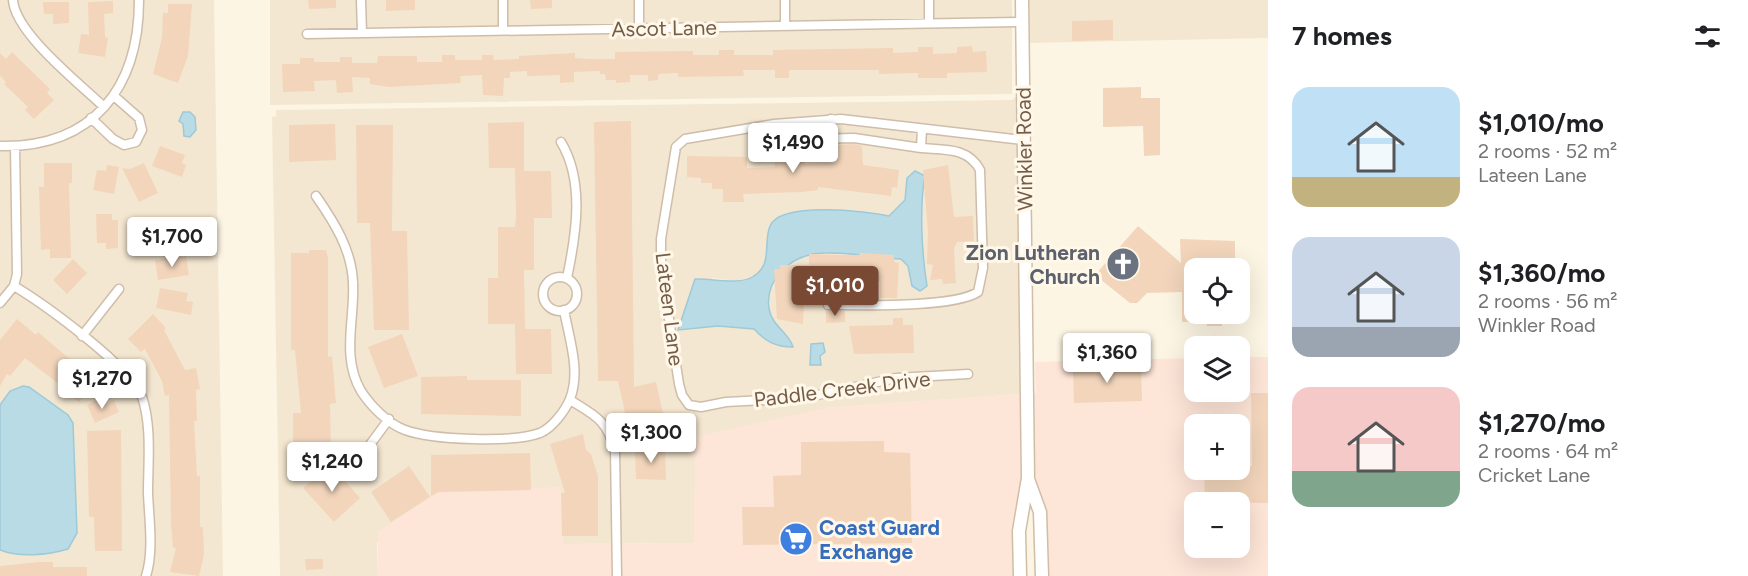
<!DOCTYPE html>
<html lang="en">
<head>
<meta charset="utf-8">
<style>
	body { margin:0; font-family:Figtree,sans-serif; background:#f2f2f2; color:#202124; height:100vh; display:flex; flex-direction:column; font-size:22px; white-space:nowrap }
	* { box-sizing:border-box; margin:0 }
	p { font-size:20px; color:#757577 }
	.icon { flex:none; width:33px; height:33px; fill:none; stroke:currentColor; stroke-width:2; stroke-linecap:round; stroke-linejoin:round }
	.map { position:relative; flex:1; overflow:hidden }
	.details { display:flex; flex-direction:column; background:#fff; width:480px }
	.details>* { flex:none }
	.tools { position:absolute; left:1184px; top:258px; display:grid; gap:12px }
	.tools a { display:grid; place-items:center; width:66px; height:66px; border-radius:12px; background:#fff; box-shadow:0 6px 24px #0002; font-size:30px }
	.price { position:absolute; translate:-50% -51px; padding:0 14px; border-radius:6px; background:#fff; color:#222; font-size:20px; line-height:39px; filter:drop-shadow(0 2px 3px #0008) }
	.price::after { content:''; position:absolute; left:50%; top:36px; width:18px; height:14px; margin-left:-9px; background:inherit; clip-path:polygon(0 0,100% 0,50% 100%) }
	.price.on { background:#7a4934; color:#fff }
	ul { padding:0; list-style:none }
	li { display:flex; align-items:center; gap:18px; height:150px; padding:0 24px }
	li span { display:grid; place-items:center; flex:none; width:168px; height:120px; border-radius:18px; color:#555 }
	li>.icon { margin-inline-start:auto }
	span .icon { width:72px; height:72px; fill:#fffc; stroke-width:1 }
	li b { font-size:26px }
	h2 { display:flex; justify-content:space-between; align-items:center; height:72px; padding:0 24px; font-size:26px }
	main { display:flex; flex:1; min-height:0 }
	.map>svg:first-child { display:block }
</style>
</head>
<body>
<main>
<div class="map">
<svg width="1268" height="576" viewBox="0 0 1268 576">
	<rect width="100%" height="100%" fill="#fcf5e3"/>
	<path fill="#f4e7d1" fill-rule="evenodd" d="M0,0H214L223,576H0Z
		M270,0H1012V94L270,105Z
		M1028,0H1268V38L1030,43Z
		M1017,75L1021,394L825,408L694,543L563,544L560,487L377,542L378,576H280L272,117L276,116V110L1012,100L1017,96ZM925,176L922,192V254L927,286H912L908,266L901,259L815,254L799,258L776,274L770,290L769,310L776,326L791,341L762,338L754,329L718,326L678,330L713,278L737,281L754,277L765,265L769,227L821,209L874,213L889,217Z"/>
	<path fill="#fde5d7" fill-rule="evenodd" d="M1239,357H1268V576H1047L1046,512L1034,472L1032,393H1036L1035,362L1194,358V392H1239ZM1194,424H1239V470H1194ZM1194,502H1239V548H1194Z
		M1021,394L1022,478L1012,525L1014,576H378V532L439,491L560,487L563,544L694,543L695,437L825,408Z"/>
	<path fill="#b8dbe6" stroke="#9ec9d7" stroke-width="1.5" d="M183,112H190L195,117L196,130L190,137L184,136L183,124L179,121Z
		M915,171L925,176C919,207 922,255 927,286L920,291L912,286L908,266L901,259C878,258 835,250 813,254C787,259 765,281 769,309C772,326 789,333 793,347C776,347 766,342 754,329L718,326L678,330L695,279C712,278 739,286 754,276C773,264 763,242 770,226C780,201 867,211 889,216L905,200L907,178Z
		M823,343L825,352L820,356L821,365H810L811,344Z
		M23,386L29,387L68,415L73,423L77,533L68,549C48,555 19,558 0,550V405L10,391Z"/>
	<path fill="#f2d5bb" d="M308,0H336V8L309,9Z
		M386,0H415V10L386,11Z
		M530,0H552V8L531,9Z
		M113,1V13L104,14L105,37L108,38L105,57L78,53L81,34L89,35L88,2Z
		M43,2H69V23L53,24V14H44Z
		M168,4H192L188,56L178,83L153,74L162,38L163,13H168Z
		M1113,20V40L1072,41V21Z
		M972,46L973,52L986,51L987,72L947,73V78H918V73L879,74V70H789V78H775V70H743L744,76L678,77V73L658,74V80L648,81V75H630V82L616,83V80H606L605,74H600V71L574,72V82L560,83V75L527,76V71L510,72V78H504L503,96L483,95L482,75L460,76L461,83L389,87L370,84V78L352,77L353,92L337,93L336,80L314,81L315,91L283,92L282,64H300V58H314V62H340V57H352V63H377L378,56H417V62H442V55H455V60H482V55H493L494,60L519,59V56L575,53V58L590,59H615V52L693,51V55H719V50H734V55H773V50L893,48V53L918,52V47H933V54L957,53V47Z
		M12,52L50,89L47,93L54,100L34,119L25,110L28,107L4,84L6,82L0,76V53L6,59Z
		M1141,87V98H1160V155L1144,156L1143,126L1103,127V88Z
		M631,121L634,387L656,382L666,427L630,435L618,381H598L594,122Z
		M524,122V171H551L552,218H534V270H524L525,329H551L552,374H516L515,324H488V278H498V227H515L516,217L515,168H489L488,123Z
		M335,124L336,160L289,162V125Z
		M356,125H393L392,231H407L409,330H374L370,223H357Z
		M854,144L862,146L863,165L899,170L897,188L892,187L891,196L818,187V190L802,192L743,194L744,202H723V189H712V183H701V178L687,177V156L747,157V168L775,167L774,146H804L805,164L835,163L836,145Z
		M160,146L185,155L182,163L186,165L182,177L152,166Z
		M44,163H72V183H69L71,258H50V249L41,250L39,187H44Z
		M144,163L158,193L139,202L122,168L130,169Z
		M107,165L119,167L114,194L93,190L97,170L106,171Z
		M948,165L954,217L973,216L974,241L957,242L954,249L956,283L943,284L942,279L930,280L933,265L927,264L928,232L923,170Z
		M96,214H112V220H118V248L106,249V243H97Z
		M151,217L167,231L145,257L136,250L140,245L133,239Z
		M1138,226L1181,263L1180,239L1235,241V268H1194V314H1222V326H1207V322H1182V292L1147,293L1137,303H1130L1095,275Z
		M309,250H326L328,258V357L332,356L336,403L330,404L331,458H293V413H301L295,350H291V253H309Z
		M860,253L894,255V262L899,263L897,298H880V281L846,279L847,299H826V280L805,278L803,324L777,319L774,269H780V265H809V254L859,255Z
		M186,256L189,275L158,280L155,260Z
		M73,259L87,273L67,294L53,280Z
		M160,288L188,293L186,301L193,302L191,315L156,308Z
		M826,311H845V322L826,323Z
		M153,314L166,328L164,330L185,370L196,368L200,389L196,390L197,421H194L197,476H200V527H203L204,555L199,576L170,572L176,548H173L171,523L169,395L165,396L162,381L145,349L141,352L128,339Z
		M893,318H903V325H913L914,353L854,354L849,326L893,325Z
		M17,319L36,335L38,332L72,361L67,367L83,377L86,373L94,379L79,402L62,390L64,388L25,358L10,376L7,374L0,386V340Z
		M402,334L418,376L384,388L368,347Z
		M1141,366L1142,401L1074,403L1073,367Z
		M467,376V380H521V416L421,414V377Z
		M1251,393H1268V503L1205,502L1204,470H1239V466H1252Z
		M100,398L104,405L114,400L119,412L95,423L87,405Z
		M121,430L122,551H95L94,517H89L87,431Z
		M583,434L586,450L591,454L598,476V536H562L561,493H565L550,444Z
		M884,441V452L910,453L912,543L743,545L742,507H774L773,476L801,475V442Z
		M665,448L666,480L636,479L635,449Z
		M530,453L531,490L439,492L431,496V455Z
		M330,464L360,498L334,522L303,488Z
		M409,466L430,497L391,522L371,492Z
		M305,559H323V569L306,570Z
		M39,562H53V567H87V576H0V566Z"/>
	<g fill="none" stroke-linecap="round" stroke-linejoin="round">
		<g stroke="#cebdaa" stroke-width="11">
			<path id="street" d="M13,0C15,33 79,83 104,107
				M361,0L362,33
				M503,0V30
				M639,0V28
				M785,0V26
				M929,0V23
				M307,34L1022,22
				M91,118L113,139L124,145L136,142L142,130L139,118L114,96
				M830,138L831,119
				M765,140L854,138L921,148
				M561,142C585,182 576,235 567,278
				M0,146C93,148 139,88 139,0
				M316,196C334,222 352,250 353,283C355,319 341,357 361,391C370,405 388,424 405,430C432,440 513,443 540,433C552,428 565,411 570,399C581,371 569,338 564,310
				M543 294a17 17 0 1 1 34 0a17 17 0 1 1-34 0Z
				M14,286C44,304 130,366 142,397C152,426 148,463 148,493C149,519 154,551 146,576
				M0,303L14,286L17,274L15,146
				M828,305C862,305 953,308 978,292L983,268L980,170C968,147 944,150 921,148L922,129
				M82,336L119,289
				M968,374L896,378L804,398L726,402L701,407L689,405L682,395L679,384L661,267V239L676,147L685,139L774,124L841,119L1023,140
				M570,400C596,416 607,420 615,451L617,576
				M366,450L389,419"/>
		</g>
		<g stroke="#d1bda7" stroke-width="15">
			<path id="secondary" d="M1028,479L1040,512L1042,576
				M1020,576L1019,531L1028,478L1022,0"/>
		</g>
		<use href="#street" stroke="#fff" stroke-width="8"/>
		<use href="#secondary" stroke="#fff" stroke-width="12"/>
	</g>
	<defs>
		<g id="church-disc" transform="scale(1.725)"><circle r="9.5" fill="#6b7280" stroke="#fff8e9"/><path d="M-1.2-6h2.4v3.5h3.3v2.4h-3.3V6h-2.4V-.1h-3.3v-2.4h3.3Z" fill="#fff"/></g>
		<g id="supermarket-disc" transform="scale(1.725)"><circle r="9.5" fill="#3f7fe0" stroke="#fff8e9"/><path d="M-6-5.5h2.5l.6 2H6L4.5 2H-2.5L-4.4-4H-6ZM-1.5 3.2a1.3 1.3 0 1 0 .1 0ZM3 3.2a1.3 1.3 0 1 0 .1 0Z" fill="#fff"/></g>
	</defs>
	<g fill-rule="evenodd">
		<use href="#church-disc" x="1123" y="264"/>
		<use href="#supermarket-disc" x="796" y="539"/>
	</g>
	<g text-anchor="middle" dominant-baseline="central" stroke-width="6" stroke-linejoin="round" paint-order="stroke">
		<g font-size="21" fill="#745c49" stroke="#fff8e9">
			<text transform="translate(664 28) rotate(-1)">Ascot Lane</text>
			<text transform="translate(1024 149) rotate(-91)">Winkler Road</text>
			<text transform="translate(670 309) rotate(83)">Lateen Lane</text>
			<text transform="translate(842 389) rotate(-7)">Paddle Creek Drive</text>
		</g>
		<g font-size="21" font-weight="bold" fill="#5b616d" stroke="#fff8e9" text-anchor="end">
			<text x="1100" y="252">Zion Lutheran<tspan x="1100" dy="24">Church</tspan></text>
		</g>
		<g font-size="21" font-weight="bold" fill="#366cbe" stroke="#fff8e9" text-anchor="start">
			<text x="819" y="527">Coast Guard<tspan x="819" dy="24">Exchange</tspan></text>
		</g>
	</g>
</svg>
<div class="tools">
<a><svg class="icon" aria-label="locate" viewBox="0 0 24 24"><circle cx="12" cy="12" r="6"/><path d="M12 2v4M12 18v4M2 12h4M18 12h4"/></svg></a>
<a><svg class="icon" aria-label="layers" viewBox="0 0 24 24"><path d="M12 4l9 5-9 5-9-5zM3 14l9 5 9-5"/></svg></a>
<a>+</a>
<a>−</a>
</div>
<b class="price" style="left:793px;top:174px">$1,490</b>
<b class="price" style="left:172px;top:268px">$1,700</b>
<b class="price on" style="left:835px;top:317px">$1,010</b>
<b class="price" style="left:1107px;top:384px">$1,360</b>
<b class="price" style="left:102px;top:410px">$1,270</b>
<b class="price" style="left:651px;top:464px">$1,300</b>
<b class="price" style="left:332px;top:493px">$1,240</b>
</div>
<section class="details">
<h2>7 homes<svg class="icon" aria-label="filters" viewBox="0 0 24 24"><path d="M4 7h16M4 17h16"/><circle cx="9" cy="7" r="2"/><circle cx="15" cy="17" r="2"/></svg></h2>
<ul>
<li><span style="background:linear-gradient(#bfe0f5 75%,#c2b280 0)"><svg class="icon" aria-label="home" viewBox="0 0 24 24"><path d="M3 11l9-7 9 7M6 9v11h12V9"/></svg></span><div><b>$1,010/mo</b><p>2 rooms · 52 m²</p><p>Lateen Lane</p></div></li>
<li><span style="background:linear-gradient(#c9d6e8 75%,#9aa5b1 0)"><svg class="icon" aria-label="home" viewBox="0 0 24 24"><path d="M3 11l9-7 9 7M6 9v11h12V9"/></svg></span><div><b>$1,360/mo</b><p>2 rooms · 56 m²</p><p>Winkler Road</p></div></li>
<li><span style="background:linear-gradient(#f6c9c9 70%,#7fa58c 0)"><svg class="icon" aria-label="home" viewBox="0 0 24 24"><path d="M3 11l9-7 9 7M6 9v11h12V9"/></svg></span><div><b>$1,270/mo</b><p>2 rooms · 64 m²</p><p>Cricket Lane</p></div></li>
</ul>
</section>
</main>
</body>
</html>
